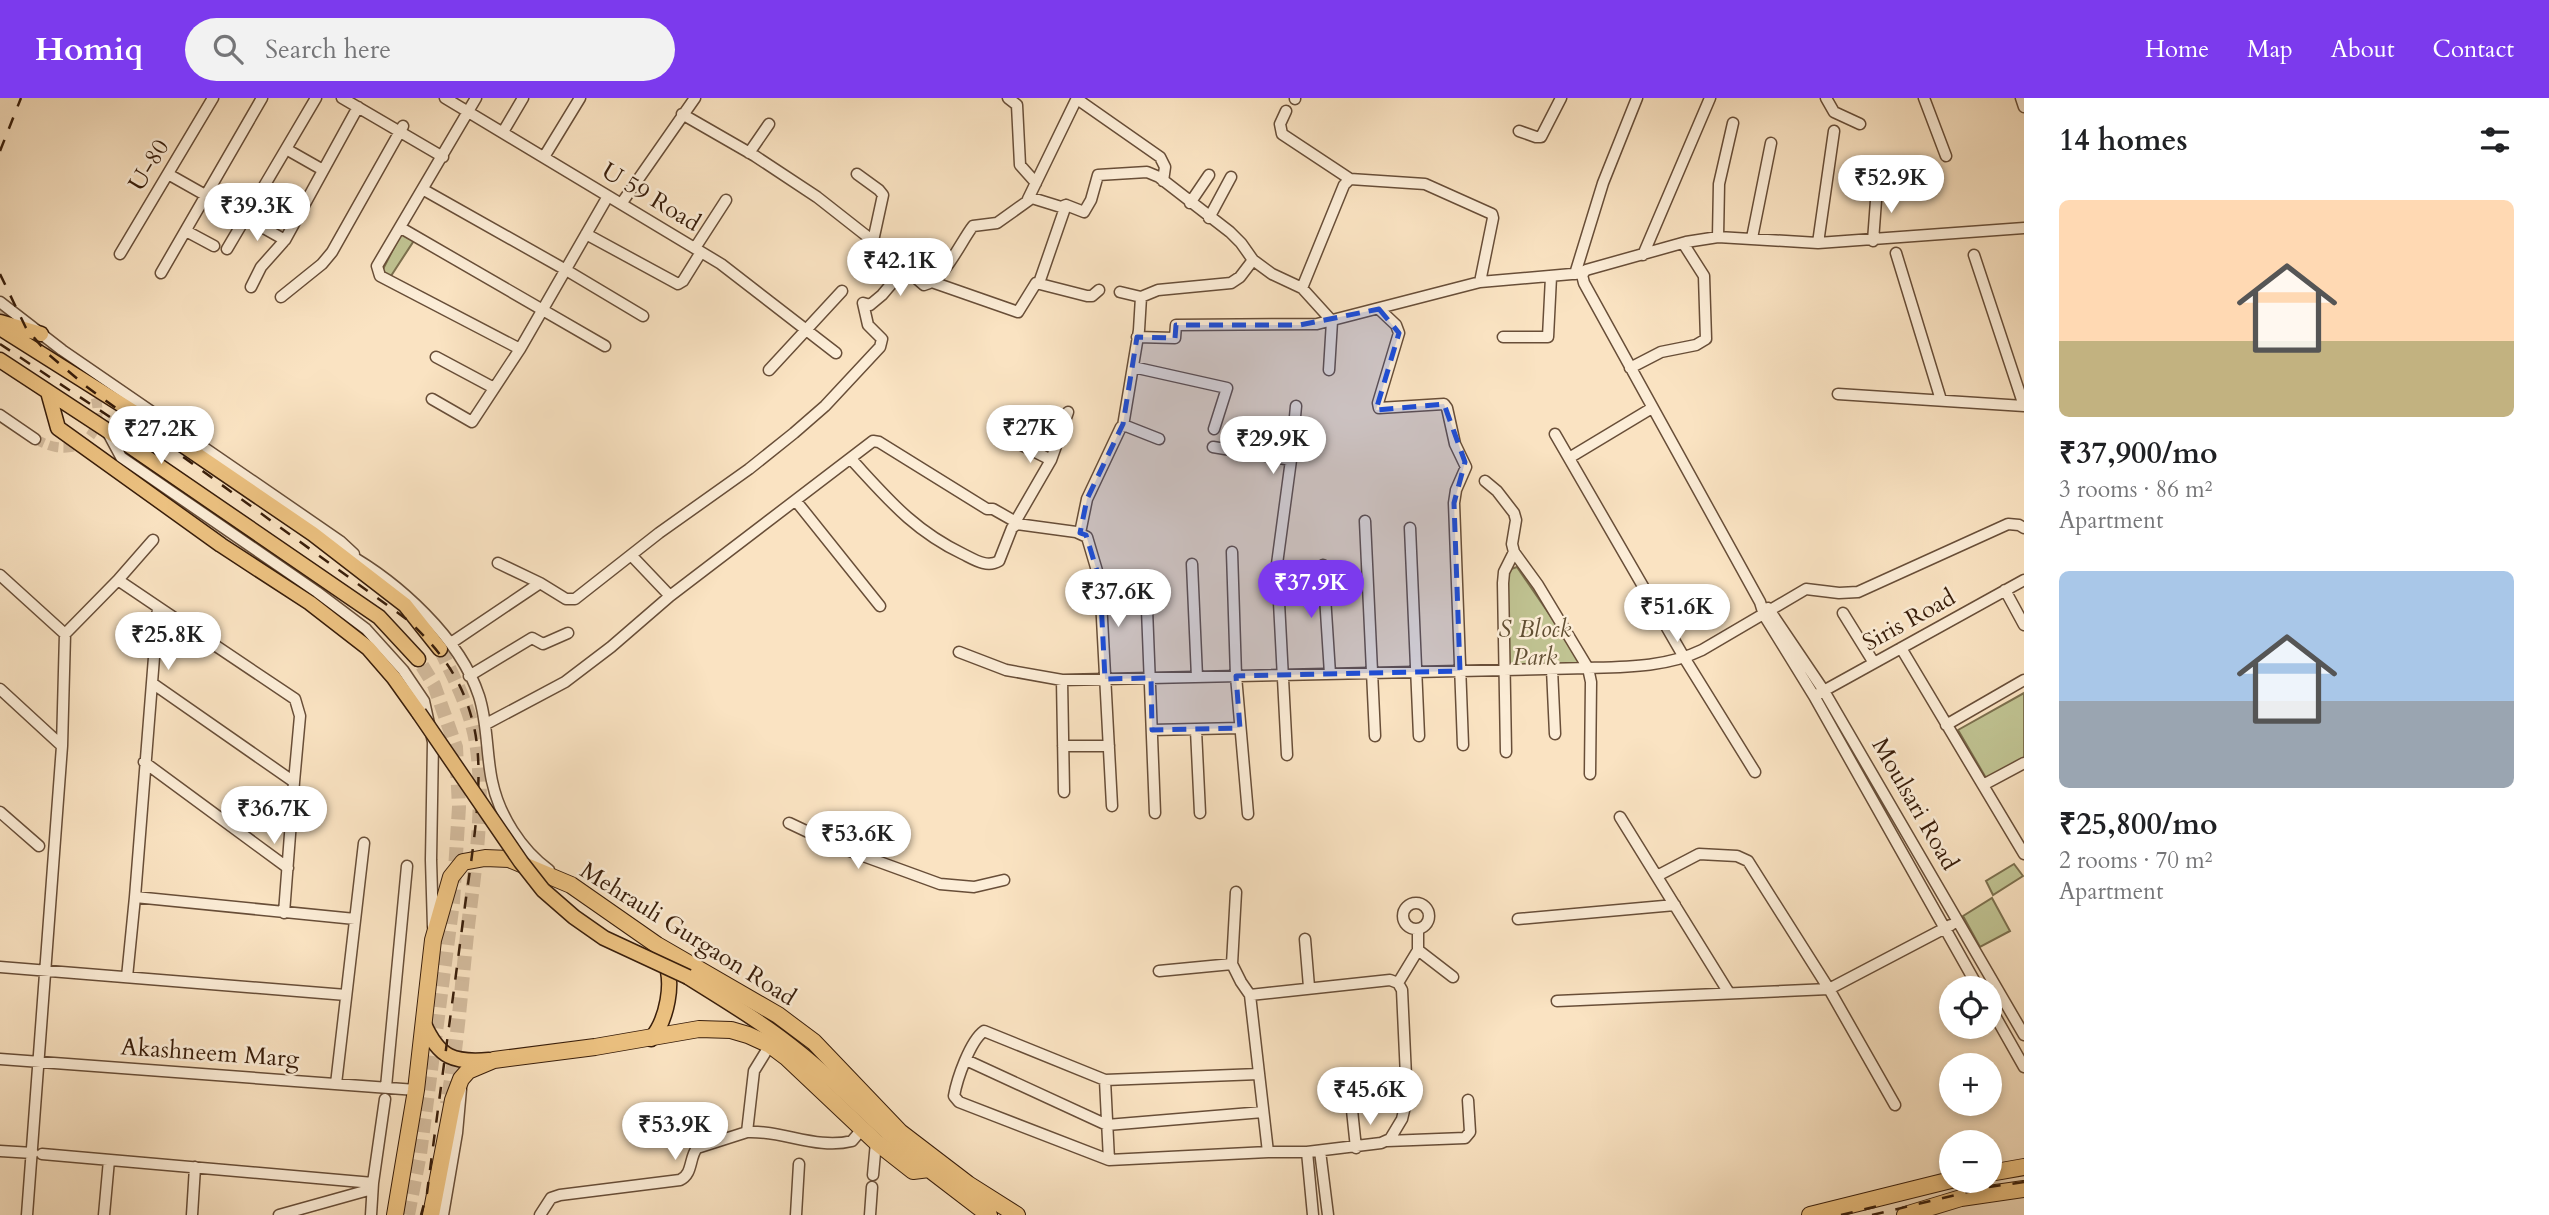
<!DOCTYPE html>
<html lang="en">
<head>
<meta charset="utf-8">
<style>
	body { margin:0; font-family:Cardo,serif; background:#f2f2f2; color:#202124; height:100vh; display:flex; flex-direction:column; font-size:26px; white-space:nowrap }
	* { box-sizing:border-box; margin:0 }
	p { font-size:23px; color:#757577 }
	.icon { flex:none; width:38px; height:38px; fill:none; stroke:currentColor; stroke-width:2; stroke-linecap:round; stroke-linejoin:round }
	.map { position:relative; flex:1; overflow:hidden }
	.drawer { display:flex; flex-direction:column; background:#fff; width:525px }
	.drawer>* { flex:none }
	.buttons { position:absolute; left:1939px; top:878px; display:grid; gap:14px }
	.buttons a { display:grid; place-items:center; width:63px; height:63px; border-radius:50%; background:#fff; box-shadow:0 4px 10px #0003; font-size:35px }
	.price { position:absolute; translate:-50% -60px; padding:0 16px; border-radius:24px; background:#fff; color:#222; font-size:23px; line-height:46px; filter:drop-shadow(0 2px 4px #0008) }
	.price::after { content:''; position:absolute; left:50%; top:42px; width:21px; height:16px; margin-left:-10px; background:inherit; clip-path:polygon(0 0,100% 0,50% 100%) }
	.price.active { background:#7c3aed; color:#fff }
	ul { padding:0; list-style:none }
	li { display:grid; align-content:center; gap:14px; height:371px; padding:0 35px }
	li span { display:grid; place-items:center; height:217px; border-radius:10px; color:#555 }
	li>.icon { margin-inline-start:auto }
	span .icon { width:126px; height:126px; fill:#fffc; stroke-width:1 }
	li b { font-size:30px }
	h2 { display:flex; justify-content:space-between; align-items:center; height:84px; padding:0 35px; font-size:30px }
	header { display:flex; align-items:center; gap:42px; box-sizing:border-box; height:98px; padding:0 35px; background:#7c3aed; color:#fff }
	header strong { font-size:33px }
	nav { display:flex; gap:38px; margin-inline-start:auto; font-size:24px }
	.search { width:490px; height:63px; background:#f2f2f2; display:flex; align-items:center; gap:18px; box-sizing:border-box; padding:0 24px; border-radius:38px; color:#757577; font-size:26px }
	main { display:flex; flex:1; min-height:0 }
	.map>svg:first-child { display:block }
</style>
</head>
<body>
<header>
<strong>Homiq</strong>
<div class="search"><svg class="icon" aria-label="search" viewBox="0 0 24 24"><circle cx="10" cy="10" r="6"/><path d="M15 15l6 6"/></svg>Search here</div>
<nav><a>Home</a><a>Map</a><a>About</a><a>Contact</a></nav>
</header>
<main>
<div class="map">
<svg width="2024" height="1117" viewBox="0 0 2024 1117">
	<rect width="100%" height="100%" fill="#fae3c2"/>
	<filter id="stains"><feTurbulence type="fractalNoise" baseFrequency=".00286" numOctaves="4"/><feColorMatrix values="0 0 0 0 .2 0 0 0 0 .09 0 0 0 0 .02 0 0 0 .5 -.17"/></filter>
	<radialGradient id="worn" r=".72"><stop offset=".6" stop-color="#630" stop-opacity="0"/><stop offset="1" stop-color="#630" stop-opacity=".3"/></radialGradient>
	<path fill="#c0c392" stroke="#7c704e" stroke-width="2" d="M402,134L415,141L389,181L380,177Z
		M1517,469L1589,574L1507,573L1505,473Z
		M2024,595V660L1986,680L1958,632Z
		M2014,766L2023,778L1993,797L1986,783Z
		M1992,800L2010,833L1980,849L1963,818Z"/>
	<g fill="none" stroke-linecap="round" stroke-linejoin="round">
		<path stroke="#d3bb9d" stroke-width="10" stroke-dasharray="10 5" stroke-linecap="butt" d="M0,213L75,271
			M35,341C41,344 49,348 56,349C96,355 106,317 91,287"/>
		<path stroke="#d3bb9d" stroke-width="14" stroke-dasharray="14 7" stroke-linecap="butt" d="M440,551C456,584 472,614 477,651C485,712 474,775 467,837C461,893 457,950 447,1006
			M408,1117L420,1056L453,804L459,709L456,649L434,587L418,561"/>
		<g stroke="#684e38" stroke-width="13">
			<path id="minor" d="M342,0L443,59
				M445,0L721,166L836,255
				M476,0L377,168L380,178L520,251
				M1008,0L1017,7L1020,67L1036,85
				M1826,0L1834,14L1860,26
				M1924,0L1946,58
				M2021,0L2024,9
				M1077,1L1160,59L1165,69L1163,83
				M1295,1V0
				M1286,13L1280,26L1282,36L1350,81L1425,86L1492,116L1493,120L1480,184
				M682,16L755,58L817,99L873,143L924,187C944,183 961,143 973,128L997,125L1032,100L1061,109L1066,107L1084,114L1091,102L1098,77L1147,74L1159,79L1230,134L1241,145L1253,162L1272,176L1302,190
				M1519,33L1536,39H1541L1561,0
				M503,34L523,0
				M286,51L323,72
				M749,55L769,26
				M544,59L580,0
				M168,76L285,142
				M857,76L879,92L883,97L873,143
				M424,92L566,172L643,218
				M1028,101L1077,0
				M1190,105L1209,77
				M621,106L695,0
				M1209,120L1231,79
				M401,130L605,248
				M186,133L214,148
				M586,136L678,186L683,183L701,154
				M1718,139L1719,86L1733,25
				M1752,140L1771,45
				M1873,143L1877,89
				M1818,145L1834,33
				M695,150L726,102
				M227,151L316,0
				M1896,155L1941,302
				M120,156L213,0
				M1643,157L1710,0
				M1974,157L2024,308
				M161,175L262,0
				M1575,176L1603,85L1637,0
				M932,184L1018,214L1036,185L1087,198H1092L1099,192
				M1039,185L1066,107
				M251,189L261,169L285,142L358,9
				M1120,194L1141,199L1158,192L1231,185L1240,179L1253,162
				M281,199L322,166L332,154L403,28
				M0,204L62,252L340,443L354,456
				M1379,211L1396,227L1399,235L1378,305L1379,310L1444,306L1447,310L1455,346L1466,369L1456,392L1454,405L1463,647
				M1137,239L1175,240L1176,227L1317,226L1480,184L1583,175
				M1503,239H1548L1551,179
				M436,259L494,290
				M1133,269L1227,290L1214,331
				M1630,270L1661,254L1696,247L1706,241L1704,178L1683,145
				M769,272L842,193
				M1329,272L1332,223L1302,190L1344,87L1350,81
				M1838,296L2024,308
				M432,301L472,324L520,251L608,98
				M0,317L35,341
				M1123,328L1139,232L1141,199
				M107,333L121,359L317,494L366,531L403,572L424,603L433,644L431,762L433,829
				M994,333L1051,362
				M1555,336L1685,561L1755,674
				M1213,349L1291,362L1277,466L1287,657
				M1569,360L1652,310
				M851,361C888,401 913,432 963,456C975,462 987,470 999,463L1012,430L1017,426L1076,434L1087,439L1100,483L1112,708
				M1291,362L1296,308
				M1485,383L1497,393L1514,415L1516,422L1512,446L1514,454L1538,487L1588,570L1591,584L1590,676
				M796,403L880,508
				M1365,423L1375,638
				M1014,426L1051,362L1068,314
				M1410,430L1419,638
				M1080,435L1087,401L1121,329L1126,328L1159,341
				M1232,454L1236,578L1248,716
				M346,455C398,484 460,540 479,598C488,626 486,655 492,683C499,717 521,752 549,772
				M631,457L670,498
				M498,465L540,485
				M1192,466L1197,579
				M1323,467L1330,576
				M0,477L65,536
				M118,482L153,442
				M2005,492L2024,527
				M1768,510L1824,593L2024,937
				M1147,511L1155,715
				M1843,515L1874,565
				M451,545L540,485L566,501H575L659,435L749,371L794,335L825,308L880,249L882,241L868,227L863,205L870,207L882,197L904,171
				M1901,550L2024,756
				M959,554L1006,572L1062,582L1588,570C1627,569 1667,569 1702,552L1806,491L1839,495L1858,494L2008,426L2019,427L2024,430
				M1552,571L1555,636
				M469,578L532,540L543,546L568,535
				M1062,582L1064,694
				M152,585L294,684L300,618L295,601L158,509
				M0,591L62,648L27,1117
				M1818,596L2024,482
				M486,626L565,584L611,549L670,498L873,343L879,344L987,411H993L1016,424
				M1946,627L2024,582
				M1152,632L1240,630
				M1196,632L1200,715
				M62,648L65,536L118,482L158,509L135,799
				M1063,648H1109
				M1506,654L1503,485L1504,474L1514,454
				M144,664L288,770
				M1983,687L2024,665
				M0,714L39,748
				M1620,719L1729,895
				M789,725L844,751L940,786L974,789L1004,782
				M1657,778L1699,756L1737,758L1748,763L1829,891L1895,1007
				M1236,794L1232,866L1241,884L1250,897L1268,1054
				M1403 818a13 13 0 1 1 26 0a13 13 0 1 1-26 0Z
				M284,815L294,684
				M1518,821L1675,807
				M1305,841L1309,889
				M1418,852L1453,879
				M0,869L346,897
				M1159,873L1232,866
				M127,879L135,799L355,821
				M1398,885L1418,852V832
				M1979,891L1814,598L1764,517L1760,504L1584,185L1582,177L1586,172L1686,144L1718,139L1818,145L2024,130
				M1250,897L1390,882L1398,885L1402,892L1407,1000L1402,1021L1390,1041L1381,1045L1307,1054H1268L1109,1062L959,1004L954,998C957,981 970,943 984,933L1105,982L1259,976
				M1557,903L1829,891L1951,827
				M1990,909L2024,969
				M0,961L416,992
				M966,962L1107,1027L1263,1014
				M1105,982L1109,1062
				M336,986L364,745
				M386,989L407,768
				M1352,1012L1356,1050
				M747,1034C782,1032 817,1052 852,1043L863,1030
				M1387,1043L1465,1040L1470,1034L1468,1002
				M0,1053L33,1055
				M1320,1053L1328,1117
				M1307,1054L1313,1117
				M42,1056L373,1085L385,1001
				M873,1077L876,1044
				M104,1117L109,1062
				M192,1117L195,1069
				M279,1117L365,1093L373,1085
				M371,1117L373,1085
				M443,1117L457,1035L461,991
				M540,1117L551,1100L560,1097L680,1082C693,1076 689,1060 697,1050L747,1034L754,973L770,947
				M796,1117L799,1066
				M870,1117L872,1089"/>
		</g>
		<g stroke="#381d0a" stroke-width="17">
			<path id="major" d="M0,224L41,236
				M0,230L146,322L313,436L405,507L440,551
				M0,262L105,331L379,519L418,561
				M48,294L58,330L221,447L310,505L368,550L394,580L419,615
				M688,879C726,903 765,926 800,955C845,991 884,1035 929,1071
				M424,926C439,960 454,965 489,962
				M651,941C667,922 675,884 664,861"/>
		</g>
		<g stroke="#381d0a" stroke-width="18">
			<path id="highway" d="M1990,1075L2024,1069
				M395,1117L416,992L433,842L451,779L463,764L485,760L509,761L571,787L657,847L778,917L814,944L900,1034L968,1086L1017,1117
				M431,1117L453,1002L461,981L468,973L494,962L595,949L699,931L731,932L748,937L770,947L786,959L876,1044L913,1073L929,1071L989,1117
				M1810,1117L1951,1082
				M1905,1117L1961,1100L2024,1091"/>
		</g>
		<use href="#minor" stroke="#fcedd7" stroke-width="10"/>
		<use href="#major" stroke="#edc281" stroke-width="14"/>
		<use href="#highway" stroke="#edc281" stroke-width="16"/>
		<path stroke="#381d0a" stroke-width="2.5" stroke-dasharray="12 12" stroke-linecap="butt" d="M0,53L21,0
			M0,176L26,230L48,256L87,289L409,523C443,556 463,582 474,629C486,681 471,761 464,815C452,908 439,1002 427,1095L421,1117
			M0,246L143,341
			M1841,1117L1882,1107
			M1872,1117L1989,1089L2024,1084"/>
		<g stroke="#381d0a" stroke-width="17" stroke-linecap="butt">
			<path id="major-bridge" d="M419,615L521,764L543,792L574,819L604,840L688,879"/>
		</g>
		<use href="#major-bridge" stroke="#edc281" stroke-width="14"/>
	</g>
	<path fill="#1d4ed8" fill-opacity="0.2" stroke="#1d4ed8" stroke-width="5" stroke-dasharray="14 9" stroke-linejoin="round" d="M1379,211L1399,235L1376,312L1444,306L1465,364L1454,405L1460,573L1236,578L1240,630L1152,632L1151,580L1105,581L1100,483L1086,437L1080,435L1087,401L1123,326L1137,239L1175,240L1176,227H1300Z"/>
	<g text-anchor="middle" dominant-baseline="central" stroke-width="5" stroke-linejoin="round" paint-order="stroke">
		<g font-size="24" fill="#381d0a" stroke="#fcedd7">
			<text transform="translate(149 67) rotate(-59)">U-80</text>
			<text transform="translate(651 99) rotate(31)">U 59 Road</text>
			<text transform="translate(1909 522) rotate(-29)">Siris Road</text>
			<text transform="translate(1915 706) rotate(60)">Moulsari Road</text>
			<text transform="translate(688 836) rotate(32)">Mehrauli Gurgaon Road</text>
			<text transform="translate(210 955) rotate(4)">Akashneem Marg</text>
		</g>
		<g font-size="24" font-style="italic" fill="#614f33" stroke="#fcedd7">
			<text x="1535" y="531">S Block<tspan x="1535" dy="28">Park</tspan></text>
		</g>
	</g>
	<rect width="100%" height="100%" filter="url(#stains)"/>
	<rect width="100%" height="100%" fill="url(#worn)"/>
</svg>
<div class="buttons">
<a><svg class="icon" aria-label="locate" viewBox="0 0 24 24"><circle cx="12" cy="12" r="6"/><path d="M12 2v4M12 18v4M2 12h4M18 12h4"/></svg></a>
<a>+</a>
<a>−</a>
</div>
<b class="price" style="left:1891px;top:117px">₹52.9K</b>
<b class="price" style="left:257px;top:145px">₹39.3K</b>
<b class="price" style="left:900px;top:200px">₹42.1K</b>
<b class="price" style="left:1030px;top:367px">₹27K</b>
<b class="price" style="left:161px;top:368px">₹27.2K</b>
<b class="price" style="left:1273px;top:378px">₹29.9K</b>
<b class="price active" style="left:1311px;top:522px">₹37.9K</b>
<b class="price" style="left:1118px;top:531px">₹37.6K</b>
<b class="price" style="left:1677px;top:546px">₹51.6K</b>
<b class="price" style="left:168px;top:574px">₹25.8K</b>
<b class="price" style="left:274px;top:748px">₹36.7K</b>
<b class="price" style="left:858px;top:773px">₹53.6K</b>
<b class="price" style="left:1370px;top:1029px">₹45.6K</b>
<b class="price" style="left:675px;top:1064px">₹53.9K</b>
</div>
<section class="drawer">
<h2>14 homes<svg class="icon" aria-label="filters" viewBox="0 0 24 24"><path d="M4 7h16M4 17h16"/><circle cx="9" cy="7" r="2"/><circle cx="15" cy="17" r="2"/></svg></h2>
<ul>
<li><span style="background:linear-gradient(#ffd9b3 65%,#c2b280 0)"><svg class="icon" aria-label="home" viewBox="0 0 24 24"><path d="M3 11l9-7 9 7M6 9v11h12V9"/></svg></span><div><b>₹37,900/mo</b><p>3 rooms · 86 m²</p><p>Apartment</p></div></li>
<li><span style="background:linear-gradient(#a9c7e8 60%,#9aa5b1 0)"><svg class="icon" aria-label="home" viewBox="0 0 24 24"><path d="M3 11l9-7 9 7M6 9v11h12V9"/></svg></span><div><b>₹25,800/mo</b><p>2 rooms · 70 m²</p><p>Apartment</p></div></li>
</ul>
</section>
</main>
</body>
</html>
